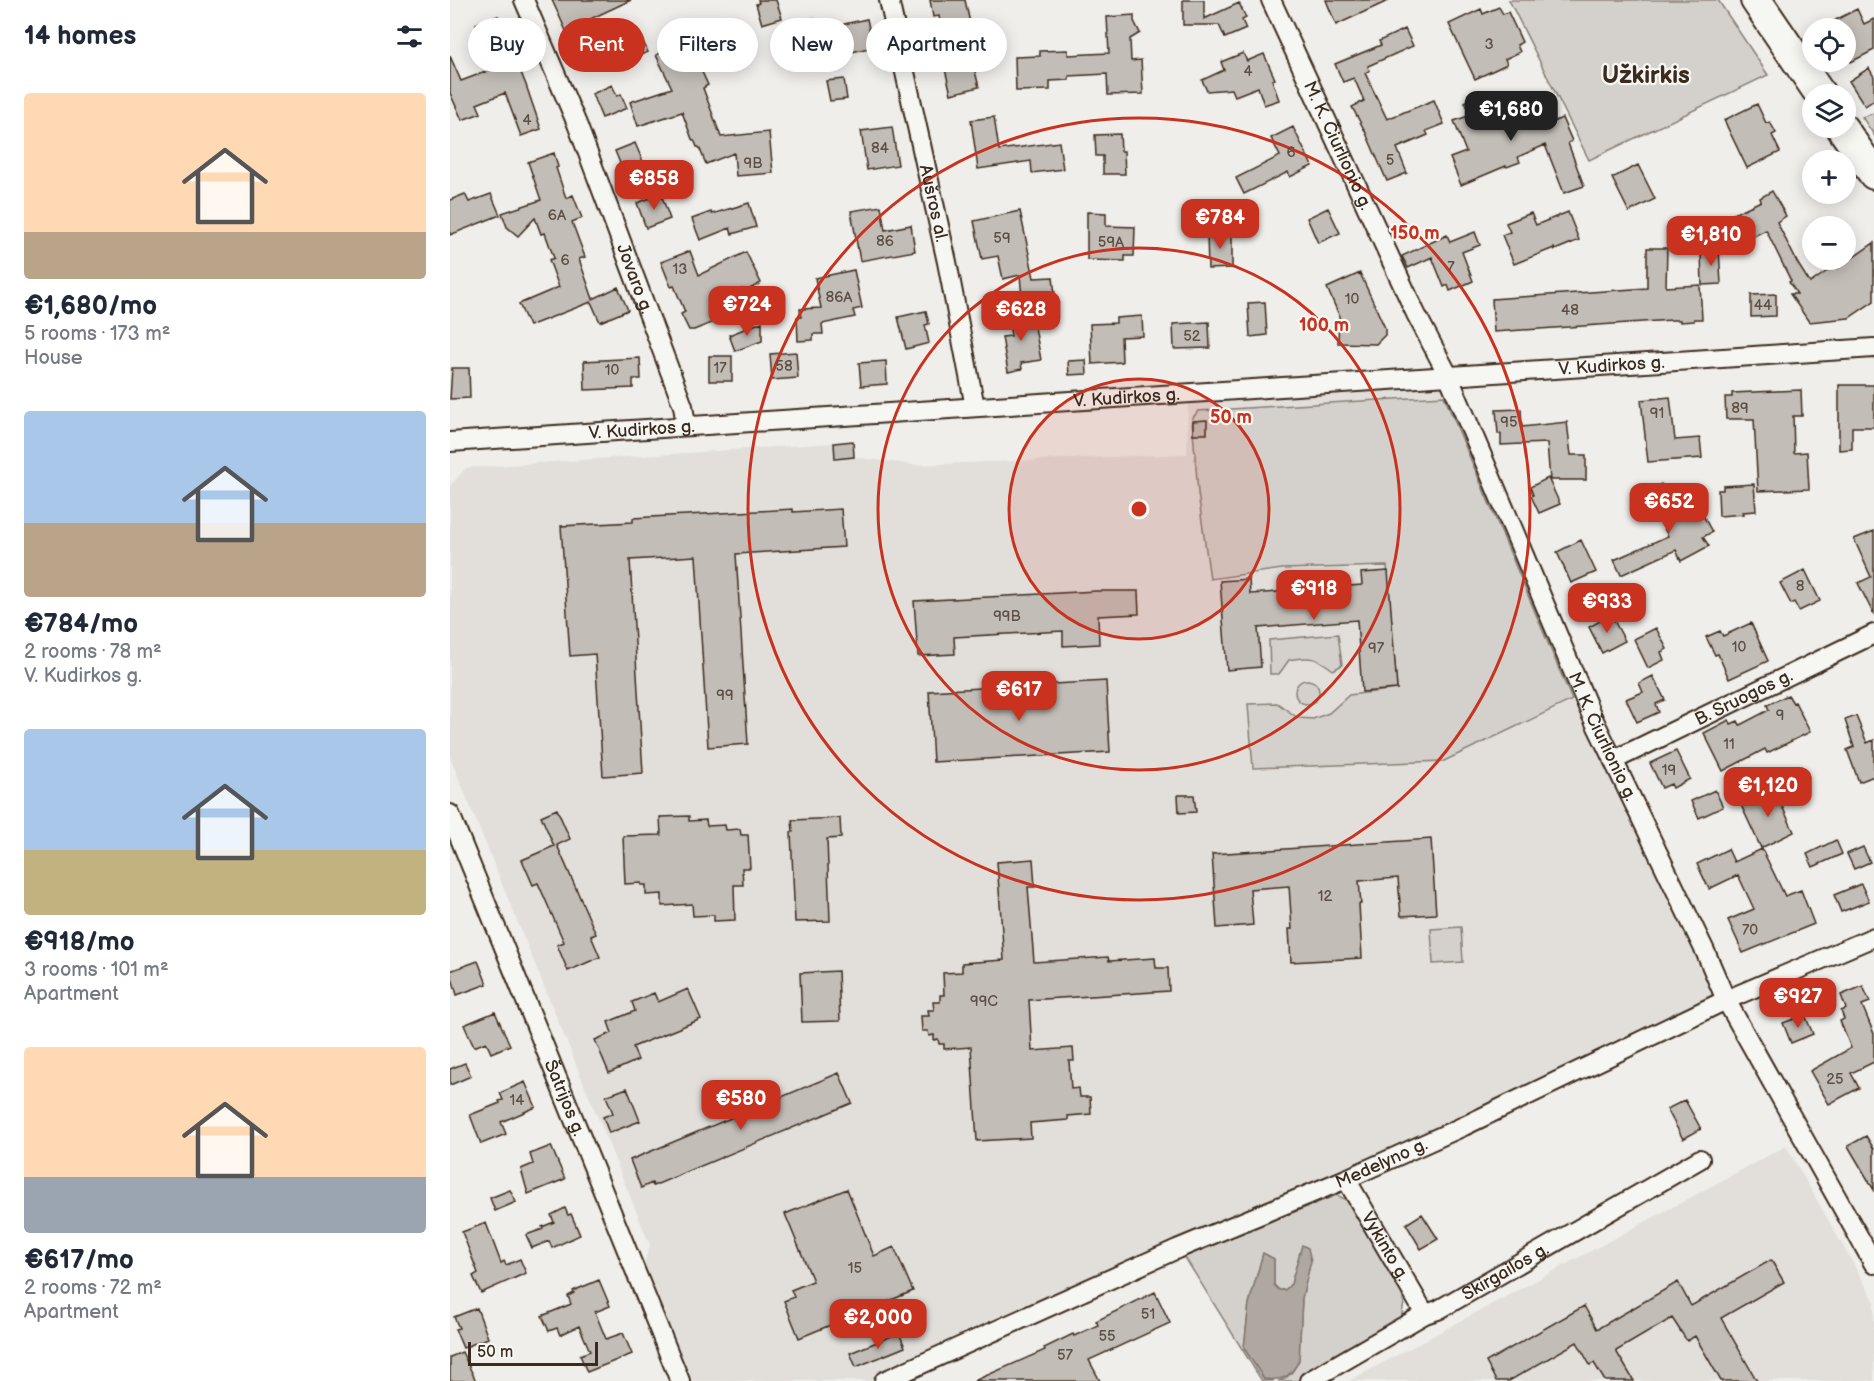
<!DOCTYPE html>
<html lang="en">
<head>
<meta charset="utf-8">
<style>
	body { margin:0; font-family:"Balsamiq Sans",sans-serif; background:#f2f2f3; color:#1f2937; height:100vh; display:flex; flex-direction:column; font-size:22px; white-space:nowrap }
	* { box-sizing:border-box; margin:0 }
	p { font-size:20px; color:#747a83 }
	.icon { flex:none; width:33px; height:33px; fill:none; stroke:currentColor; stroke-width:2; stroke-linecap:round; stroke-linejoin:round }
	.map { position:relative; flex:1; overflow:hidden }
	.details { display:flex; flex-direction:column; background:#fff; width:450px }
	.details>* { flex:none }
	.hud { position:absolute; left:18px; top:18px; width:570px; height:54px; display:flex; gap:12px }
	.controls { position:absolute; left:1352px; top:18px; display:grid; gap:12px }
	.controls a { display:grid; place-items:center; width:54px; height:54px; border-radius:50%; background:#fff; box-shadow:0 3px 15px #0003; font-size:30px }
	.scale { position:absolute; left:18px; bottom:15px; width:130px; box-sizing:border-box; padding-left:6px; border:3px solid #3b2a1e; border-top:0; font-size:16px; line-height:21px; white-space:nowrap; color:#3b2a1e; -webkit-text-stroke:4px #f6f6f2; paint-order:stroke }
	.price { position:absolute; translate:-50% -51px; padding:0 14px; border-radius:12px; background:#c8321e; color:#fff; font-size:20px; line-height:39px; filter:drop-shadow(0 2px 3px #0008) }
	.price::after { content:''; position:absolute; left:50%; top:36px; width:18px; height:14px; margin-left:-9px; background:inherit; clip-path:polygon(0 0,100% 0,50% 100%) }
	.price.selected { background:#222; color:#fff }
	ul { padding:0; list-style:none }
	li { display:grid; align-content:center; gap:12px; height:318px; padding:0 24px }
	li span { display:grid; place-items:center; height:186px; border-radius:6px; color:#555 }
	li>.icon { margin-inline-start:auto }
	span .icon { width:108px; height:108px; fill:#fffc; stroke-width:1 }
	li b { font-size:26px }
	h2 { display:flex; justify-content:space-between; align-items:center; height:72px; padding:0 24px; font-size:26px }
	.tag { padding:0 21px; border-radius:27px; background:#fff; box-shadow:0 3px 15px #0003; font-size:21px; line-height:54px }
	.tag.selected { background:#c8321e; color:#fff }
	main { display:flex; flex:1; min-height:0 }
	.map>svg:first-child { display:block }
</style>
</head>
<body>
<main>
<section class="details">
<h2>14 homes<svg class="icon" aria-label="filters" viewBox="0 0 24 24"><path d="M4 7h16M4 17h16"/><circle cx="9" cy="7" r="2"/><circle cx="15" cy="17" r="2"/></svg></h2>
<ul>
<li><span style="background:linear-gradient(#ffd9b3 75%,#b9a48a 0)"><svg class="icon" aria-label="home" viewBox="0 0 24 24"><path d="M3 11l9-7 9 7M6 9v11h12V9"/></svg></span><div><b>€1,680/mo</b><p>5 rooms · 173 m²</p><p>House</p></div></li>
<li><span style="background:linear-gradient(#a9c7e8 60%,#b9a48a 0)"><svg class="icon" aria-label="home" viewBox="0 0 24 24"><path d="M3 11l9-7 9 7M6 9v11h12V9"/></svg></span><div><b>€784/mo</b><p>2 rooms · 78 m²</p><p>V. Kudirkos g.</p></div></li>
<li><span style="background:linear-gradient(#a9c7e8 65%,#c2b280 0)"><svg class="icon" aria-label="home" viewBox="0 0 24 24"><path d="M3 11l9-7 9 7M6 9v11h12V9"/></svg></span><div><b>€918/mo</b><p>3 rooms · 101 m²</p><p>Apartment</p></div></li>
<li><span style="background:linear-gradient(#ffd9b3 70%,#9aa5b1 0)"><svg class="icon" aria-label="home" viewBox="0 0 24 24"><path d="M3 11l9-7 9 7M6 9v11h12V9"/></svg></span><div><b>€617/mo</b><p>2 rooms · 72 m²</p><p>Apartment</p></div></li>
</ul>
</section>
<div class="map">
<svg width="1424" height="1381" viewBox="0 0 1424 1381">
	<rect width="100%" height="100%" fill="#efeeea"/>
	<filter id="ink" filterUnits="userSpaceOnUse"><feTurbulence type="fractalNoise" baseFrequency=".0167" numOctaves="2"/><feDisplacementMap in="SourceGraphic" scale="12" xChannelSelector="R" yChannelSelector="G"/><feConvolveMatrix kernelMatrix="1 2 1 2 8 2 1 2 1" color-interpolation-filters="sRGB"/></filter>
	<g filter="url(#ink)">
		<path fill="#e2dfdb" d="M998,375L1276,1000L434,1381H242L194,1263L200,1245L0,757V486L16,468L384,443L385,459L404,457L465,465L737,454L738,395Z
			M1336,1146L1424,1300V1381H899Z"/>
		<path fill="#d4d1cc" stroke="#887e75" stroke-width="1.5" d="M1059,0H1268L1318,75L1139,160Z
			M1424,113V135L1412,117Z
			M994,396L1122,700L994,761L803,768L798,704L827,703L848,718L863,719L879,713L899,695L947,689L937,566L832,569L760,579L748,493L742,419L748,411Z
			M888,634L892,665L883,670C867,657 860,656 839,660L829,674H820L819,640Z
			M845 692a12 12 0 1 1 24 0a12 12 0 1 1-24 0Z
			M1011,927L1013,962L983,964L981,929Z
			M887,1195L898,1201L948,1279L954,1303L951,1319L848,1381H828C839,1378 844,1371 849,1360L852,1298L861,1260L852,1246L841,1284L835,1290H829L824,1285V1259L813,1253L799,1304L794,1348L814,1379L824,1381H812L734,1256Z"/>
		<path fill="#afa8a1" stroke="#81766d" stroke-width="1.5" d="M852,1245L858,1248L861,1261L852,1298L849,1360C841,1377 832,1381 814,1379L794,1348L799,1304L813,1253L824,1259V1285L829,1290H835L841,1284Z"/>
		<path fill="#c2bdb7" stroke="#3b2a1e" stroke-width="1.5" d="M102,0H181L138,20L156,57L133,68Z
			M308,0H326L332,18L312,24L306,4L309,3Z
			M480,0H515L520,23L491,28L489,16L483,17Z
			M733,0H754V19L789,3L796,18L792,20L796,29L775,38L769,25H733Z
			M876,0H940L886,25Z
			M1049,7L1053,14L1058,12L1072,42L1067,45L1070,52L1055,59L1057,64L1025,79L999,24L1031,9L1033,14Z
			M1407,9L1414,24L1424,19V50L1401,62L1395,50V28H1370Z
			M684,15V21L690,33L680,39L681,61L691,60L693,94L658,95L657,74L619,76V80L600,81V90L566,91L565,57L590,56V51L618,50V55L659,53L657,17Z
			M48,16L64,61L66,60L76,85L91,129L71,136L55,93L27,104L31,113L12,120L0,93V56L11,81L43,69L26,24Z
			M364,18L375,54L363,58L351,22Z
			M417,19L423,47L385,56L381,41L396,38L394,24Z
			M955,29L963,46L918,66L919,71L915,73L937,119L984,100L994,124L976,131L978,135L947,148L957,173L937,181L915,131L902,107L914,101L904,78L893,82L885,64L931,45L929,41Z
			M192,39L198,52L175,61L169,49Z
			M238,41L245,56L251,57L256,66L252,72L258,85L253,88L271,137L319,132L323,173L286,176L284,153L256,164L249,147H247L245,142L242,139L232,112L188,126L180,102L222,88L206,55Z
			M514,52L516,60L522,59L529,87L501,94L492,57Z
			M793,53L797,61L814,54L825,79L822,80L829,100L814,105L808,87L785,96L782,89L757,91L752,80L774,70L771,62Z
			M1419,68L1424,77V100L1415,106L1399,81Z
			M394,79L397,99L380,101L376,81Z
			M162,85L167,96L171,94L177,108L152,118L142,94Z
			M1033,94L1041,111L1073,95L1089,128L1112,118L1122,141L1118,143L1134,186L1114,193L1095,145L1068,157L1070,162L1057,167L1056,166L1011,185L1000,158L1016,152L1004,121L1021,115L1015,102Z
			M1307,104L1316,123L1320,122L1326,133L1322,135L1330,152L1297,168L1274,120Z
			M544,117L549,150L609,142L613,169L582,173L581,161L528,169L521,120Z
			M442,127L448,165L417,170L411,131Z
			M843,127L862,166L840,177L838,172L794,194L786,178L830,156L821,138Z
			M670,134L671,151H674L675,174H653V156H646L645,135Z
			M185,143L194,164L174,173L165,151Z
			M104,153L108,167L106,168L116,198L123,195L132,218L122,222L135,257L129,259L143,299L168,287L178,310L150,322L141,302L79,326L69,304L109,287L99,260L104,258L95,233L91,234L85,218L68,236L57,227L52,213L91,200L78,162Z
			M1188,165L1205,199L1179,212L1162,178Z
			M1322,191L1336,216L1327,222L1348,264L1360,283L1386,265L1388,268L1424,243V301L1399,318L1359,322L1340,294H1347L1339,282L1341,281L1316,230L1275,250L1262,224L1311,201L1310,198Z
			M15,194L19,202L41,194L50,215L0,235V200Z
			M211,194L220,219L196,228L187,203Z
			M299,203L306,227L282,234L280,228L250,240L242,219L261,212L262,214Z
			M431,206L435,230L461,225L465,251L410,261L401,211Z
			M878,208L890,233L868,243L857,218Z
			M570,211L584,278L603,277L605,295L572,298L570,275L553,279L548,256L532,259L524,221Z
			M637,212L656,213V226L685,227L684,256H675V261L637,260Z
			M1118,212L1129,240L1105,250L1104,248L1064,264L1052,235L1060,232L1056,223L1081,213L1086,225Z
			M782,232V268L758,269L757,233Z
			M1025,232L1030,245L1012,252L1023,281L1000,291L998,285L994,287L982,257L958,268L952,256L997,235L1000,242Z
			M1197,248H1217L1216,287L1250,285L1252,319H1244V321L1230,322V320H1222L1044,332L1042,299L1197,288Z
			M1269,249L1271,284L1252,285L1251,250Z
			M240,251L249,275L296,252L311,283L294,292L292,289L264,303L271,319L244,330H239L231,314L235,312L224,286L221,287L211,262Z
			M404,270L412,308L403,310L405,317L372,324L373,334H363V340L348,341L347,317H351L350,309L371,308L365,278Z
			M910,273L935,328V335L926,344L888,343L889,315L877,288Z
			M1326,294V316L1301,317V295Z
			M815,302L817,335L800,337L798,303Z
			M476,311L479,324L475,325L479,343L456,349L448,317Z
			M582,311L591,360L571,363L572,369L558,372L552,337L561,336L558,316Z
			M692,316L693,336L671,337L672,362L642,364L640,324L666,323V318Z
			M312,322V341L285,351L279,335Z
			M759,322L760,348L724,349L723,324Z
			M346,352L348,378L322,380L320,354Z
			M259,356H282V381H259Z
			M190,358L191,379H183V388L135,390L134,361Z
			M636,360L637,374L619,375L618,361Z
			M436,361L437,384L411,386L409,363Z
			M2,368H19L20,398L0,399Z
			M1389,385H1424V427H1402V449L1389,450Z
			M1351,390L1352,416H1343L1344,453L1357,452L1359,489L1308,491L1304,419H1276L1275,397H1282V393Z
			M1220,397L1225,440L1250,438L1252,458L1198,462L1191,400Z
			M1071,409L1072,427L1117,422L1121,455H1136V480H1100L1097,443L1051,445V434H1048L1046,410Z
			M757,420V434H743V421Z
			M403,441L404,457L385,459L384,443Z
			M1098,478L1110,504L1089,513L1081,496L1083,495L1080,487Z
			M1211,484L1228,516L1248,506L1262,532L1253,537L1259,546L1231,561L1226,550L1171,575L1164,560L1218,536L1195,493Z
			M1304,484L1306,511L1293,512L1294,514L1269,516L1268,490H1273V486Z
			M343,509V512L391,509L394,547L286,554L298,744L258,747L246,556L180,560L193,773L153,776L145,654L120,656L111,526L183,522V518Z
			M1424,531V615L1408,583L1421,577L1404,539Z
			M1131,540L1146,572L1121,583L1107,552Z
			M1355,570L1370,601L1349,611L1344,602L1341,604L1330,583Z
			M938,571L947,689L912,692L907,620L808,628L811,667L777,670L770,581L799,579L800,594L841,591L846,580L855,576L867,579L872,588L912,585L911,573Z
			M646,591H688L689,614L648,616L649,644L613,646V631L504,637L505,654L468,656L464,601Z
			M1161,615L1175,641L1152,653L1139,627Z
			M1301,623L1318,661L1279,679L1268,654L1265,655L1256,637L1270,631L1273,636Z
			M1206,628L1217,649L1211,652L1214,660L1198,668L1184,639Z
			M1203,676L1215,700L1206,704L1209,712L1187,722L1176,699L1193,692L1189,683Z
			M656,681L660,752L483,762L479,691Z
			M1338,695L1343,703L1345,702L1360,732L1317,753L1315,749L1273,771L1254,733L1279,720L1281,724L1288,721L1290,725L1319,710L1317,705Z
			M1406,716L1417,743L1424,740V776L1409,782L1397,750L1404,747L1395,720Z
			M1226,751L1240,779L1223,788L1221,784L1212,788L1200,763Z
			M1324,789L1344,832L1311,848L1291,805Z
			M1265,790L1273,807L1249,818L1241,801Z
			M728,795H744L746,812L729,813Z
			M107,809L120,839L107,845L146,934L141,936L150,957L118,971L107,945L114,942L88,883L83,885L72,860L104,846L91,816Z
			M239,816V821L256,820L257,826L275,825L276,830L290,829L291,835H298L300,868H292L293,885H284L285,920L264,921V915L243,916L242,904L212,906V894L196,895V885H191V883L175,884L173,836L211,835L210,817Z
			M390,818L391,838L377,839L380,921L345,922L341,832H343L342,820Z
			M981,839L986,914L951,916L948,878L909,881L911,904H909L912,958L841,962L839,929H842L839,886L800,889L803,925L767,928L762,854Z
			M1386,840L1392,854L1363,867L1357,854Z
			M1413,847L1420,862L1404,869L1397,854Z
			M1278,849L1284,862L1312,849L1335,896L1351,890L1364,924L1293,953L1278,920L1304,909L1288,875L1259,889L1247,864Z
			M583,859L585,887H578L584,962L658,957L659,961L705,958L706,968H718L719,991L579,1000L582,1051L623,1048L624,1061H619L621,1089L629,1088L630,1097H640L641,1114L618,1116V1120L580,1123L581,1138L527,1141L521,1047L494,1049V1044H489L488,1039L484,1040V1035L479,1036L478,1031H472L471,1016H479L478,1010H484L483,1002H490V995H494L493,973L512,972V963L554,960L547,862Z
			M1411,884L1419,901L1391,912L1384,895Z
			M28,961L37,984L7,995L0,971Z
			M388,971L390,1021L352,1022L350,973Z
			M1413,986L1420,1002L1412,1005L1424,1034V1062L1401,1073L1409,1088L1379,1104L1360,1071L1401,1048L1390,1021L1394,1019L1391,1011L1396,1009L1391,995Z
			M238,989L251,1019L183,1047L188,1060L159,1073L145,1040L162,1033L158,1022L185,1011L182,1002L204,993L208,1002Z
			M45,1012L60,1045L41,1053L36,1042L24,1047L14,1025Z
			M1355,1015L1363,1034L1341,1043L1333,1023Z
			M15,1063L21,1076L0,1085V1069Z
			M389,1073L402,1103L203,1186L202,1183L191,1188L180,1160Z
			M75,1082L86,1107L51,1122L56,1134L31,1144L20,1115L50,1103L49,1101L53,1100L50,1093Z
			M177,1088L190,1121L159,1133L153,1117L163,1113L156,1096Z
			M1235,1100L1251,1129L1233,1139L1217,1109Z
			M1416,1136L1424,1149V1190L1398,1146Z
			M101,1146L115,1179L78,1194L71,1169L83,1164L80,1154Z
			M397,1189L424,1256L444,1247L463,1291L349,1338L334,1301L344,1297L341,1290L363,1281L335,1214Z
			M60,1190L66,1202L45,1211L40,1198Z
			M115,1208L118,1215L121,1214L130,1235L102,1248L99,1241L82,1248L76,1235L93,1229L92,1227L104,1222L101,1215Z
			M972,1214L988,1239L971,1249L956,1224Z
			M36,1223L51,1263L54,1261L56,1265L70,1259L76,1273L31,1293L23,1276L28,1273L12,1232Z
			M1321,1260L1334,1282L1271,1318L1307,1381H1271L1245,1336L1237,1341L1222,1318L1166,1351L1184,1381H1155L1144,1363L1140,1365L1127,1342L1059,1381H1046L1036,1362L1134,1306L1147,1329L1228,1282L1241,1306Z
			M149,1280L160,1306L145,1312L156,1339L173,1333L182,1354L137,1372L130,1355L140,1351L129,1326L110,1335L107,1328L99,1331L92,1316L121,1304L118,1296L124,1293L123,1291Z
			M705,1292L720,1323L639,1360L650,1381H524L595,1350L594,1348L623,1334L624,1336L648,1325L646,1321Z
			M27,1308L38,1338L13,1348L5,1329L9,1328L4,1317Z
			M449,1333L455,1347L406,1367L400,1353Z
			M12,1352L26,1381H0V1357Z"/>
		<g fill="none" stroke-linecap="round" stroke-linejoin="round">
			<g stroke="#3b2a1e" stroke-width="22">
				<g id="minor">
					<path id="s1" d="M74,0L127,124L233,406L236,425"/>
					<path id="s2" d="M439,0L497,262L525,407"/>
					<path id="s3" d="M821,0L966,314L998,375L1141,714L1255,951L1276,1000L1424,1264"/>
					<path id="s4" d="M0,442L1424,348"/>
					<path id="s5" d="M1164,760L1424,634"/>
					<path id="s6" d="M0,814L230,1381"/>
					<path id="s7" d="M896,1179L975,1314"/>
					<path id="s8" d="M434,1381L727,1249L896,1179L1014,1126L1276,1000L1424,937"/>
					<path id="s9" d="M859,1381L975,1314L988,1310L1250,1159"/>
				</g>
			</g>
			<g stroke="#3b2a1e" stroke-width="34">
				<path id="trunk" d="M1306,0L1370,94
					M1392,128L1424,174"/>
			</g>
			<use href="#minor" stroke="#f6f6f2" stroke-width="18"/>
			<use href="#trunk" stroke="#f6f6f2" stroke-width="30"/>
		</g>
	</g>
	<circle cx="689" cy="509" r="130" fill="#c8321e" fill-opacity=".12"/>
	<g fill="none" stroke="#c8321e" stroke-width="3">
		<circle cx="689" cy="509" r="130"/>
		<circle cx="689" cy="509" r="261"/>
		<circle cx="689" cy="509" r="391"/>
	</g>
	<g text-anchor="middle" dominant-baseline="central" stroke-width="4.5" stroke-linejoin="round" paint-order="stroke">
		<g font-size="15" fill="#5d4f44">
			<text x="1039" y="44">3</text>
			<text x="798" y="71">4</text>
			<text x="77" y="120">4</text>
			<text x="430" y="148">84</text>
			<text x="841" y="152">6</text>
			<text x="940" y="160">5</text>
			<text x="303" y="163">9B</text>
			<text x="107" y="215">6A</text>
			<text x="552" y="238">59</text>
			<text x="435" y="241">86</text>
			<text x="661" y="242">59A</text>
			<text x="115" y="260">6</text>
			<text x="1001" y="267">7</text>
			<text x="230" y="269">13</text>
			<text x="389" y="297">86A</text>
			<text x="902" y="299">10</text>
			<text x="1313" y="305">44</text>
			<text x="1120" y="310">48</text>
			<text x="742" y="336">52</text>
			<text x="334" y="366">58</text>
			<text x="270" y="368">17</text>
			<text x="162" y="370">10</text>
			<text x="1290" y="408">89</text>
			<text x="1207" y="413">91</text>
			<text x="1059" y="422">95</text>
			<text x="1350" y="586">8</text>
			<text x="557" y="616">99B</text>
			<text x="1289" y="647">10</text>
			<text x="926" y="648">97</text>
			<text x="275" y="695">99</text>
			<text x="1330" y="715">9</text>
			<text x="1279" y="744">11</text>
			<text x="1219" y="770">19</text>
			<text x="875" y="896">12</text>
			<text x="1300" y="930">70</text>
			<text x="534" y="1001">99C</text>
			<text x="1385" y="1079">25</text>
			<text x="67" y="1100">14</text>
			<text x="405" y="1268">15</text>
			<text x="698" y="1314">51</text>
			<text x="657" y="1336">55</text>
			<text x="615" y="1355">57</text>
		</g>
		<g font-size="18" fill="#3b2a1e" stroke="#f6f6f2">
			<text stroke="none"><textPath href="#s3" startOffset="160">M. K. Čiurlionio g.</textPath></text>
			<text stroke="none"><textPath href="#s2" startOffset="208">Aušros al.</textPath></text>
			<text stroke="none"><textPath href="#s1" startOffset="300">Jovaro g.</textPath></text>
			<text stroke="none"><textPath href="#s4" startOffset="1164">V. Kudirkos g.</textPath></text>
			<text stroke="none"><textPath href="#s4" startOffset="678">V. Kudirkos g.</textPath></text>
			<text stroke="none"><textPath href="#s4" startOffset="192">V. Kudirkos g.</textPath></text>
			<text stroke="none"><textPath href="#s5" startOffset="144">B. Sruogos g.</textPath></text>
			<text stroke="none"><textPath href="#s3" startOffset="808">M. K. Čiurlionio g.</textPath></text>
			<text stroke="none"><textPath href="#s6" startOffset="306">Šatrijos g.</textPath></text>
			<text stroke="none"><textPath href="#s8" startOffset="543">Medelyno g.</textPath></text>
			<text stroke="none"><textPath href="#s7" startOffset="78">Vykinto g.</textPath></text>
			<text stroke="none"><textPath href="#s9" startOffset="225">Skirgailos g.</textPath></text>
		</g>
		<g font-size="24" font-weight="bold" fill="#3b2a1e" stroke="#f6f6f2">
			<text x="1196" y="75">Užkirkis</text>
		</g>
	</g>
	<circle cx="689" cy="509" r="9" fill="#c8321e" stroke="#f6f6f2" stroke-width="3"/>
	<g font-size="18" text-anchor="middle" font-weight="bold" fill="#c8321e" stroke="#f6f6f2" stroke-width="4.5" stroke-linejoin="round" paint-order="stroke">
		<text x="965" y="239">150 m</text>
		<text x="874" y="331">100 m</text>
		<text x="781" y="423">50 m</text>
	</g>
</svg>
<div class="controls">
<a><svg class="icon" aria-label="locate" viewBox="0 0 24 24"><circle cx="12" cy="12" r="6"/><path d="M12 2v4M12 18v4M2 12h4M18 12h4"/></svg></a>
<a><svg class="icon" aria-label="layers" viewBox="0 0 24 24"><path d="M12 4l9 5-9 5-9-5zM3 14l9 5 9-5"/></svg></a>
<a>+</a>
<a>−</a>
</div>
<div class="scale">50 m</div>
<b class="price selected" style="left:1061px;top:142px">€1,680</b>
<b class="price" style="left:204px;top:211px">€858</b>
<b class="price" style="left:770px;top:250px">€784</b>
<b class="price" style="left:1261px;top:267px">€1,810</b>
<b class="price" style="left:297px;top:337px">€724</b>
<b class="price" style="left:571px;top:342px">€628</b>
<b class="price" style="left:1219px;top:534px">€652</b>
<b class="price" style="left:864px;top:621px">€918</b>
<b class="price" style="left:1157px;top:634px">€933</b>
<b class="price" style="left:569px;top:722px">€617</b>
<b class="price" style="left:1318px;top:818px">€1,120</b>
<b class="price" style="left:1348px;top:1029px">€927</b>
<b class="price" style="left:291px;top:1131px">€580</b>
<b class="price" style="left:428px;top:1350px">€2,000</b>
<div class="hud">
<a class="tag">Buy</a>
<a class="tag selected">Rent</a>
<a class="tag">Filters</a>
<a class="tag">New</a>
<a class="tag">Apartment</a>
</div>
</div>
</main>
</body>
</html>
